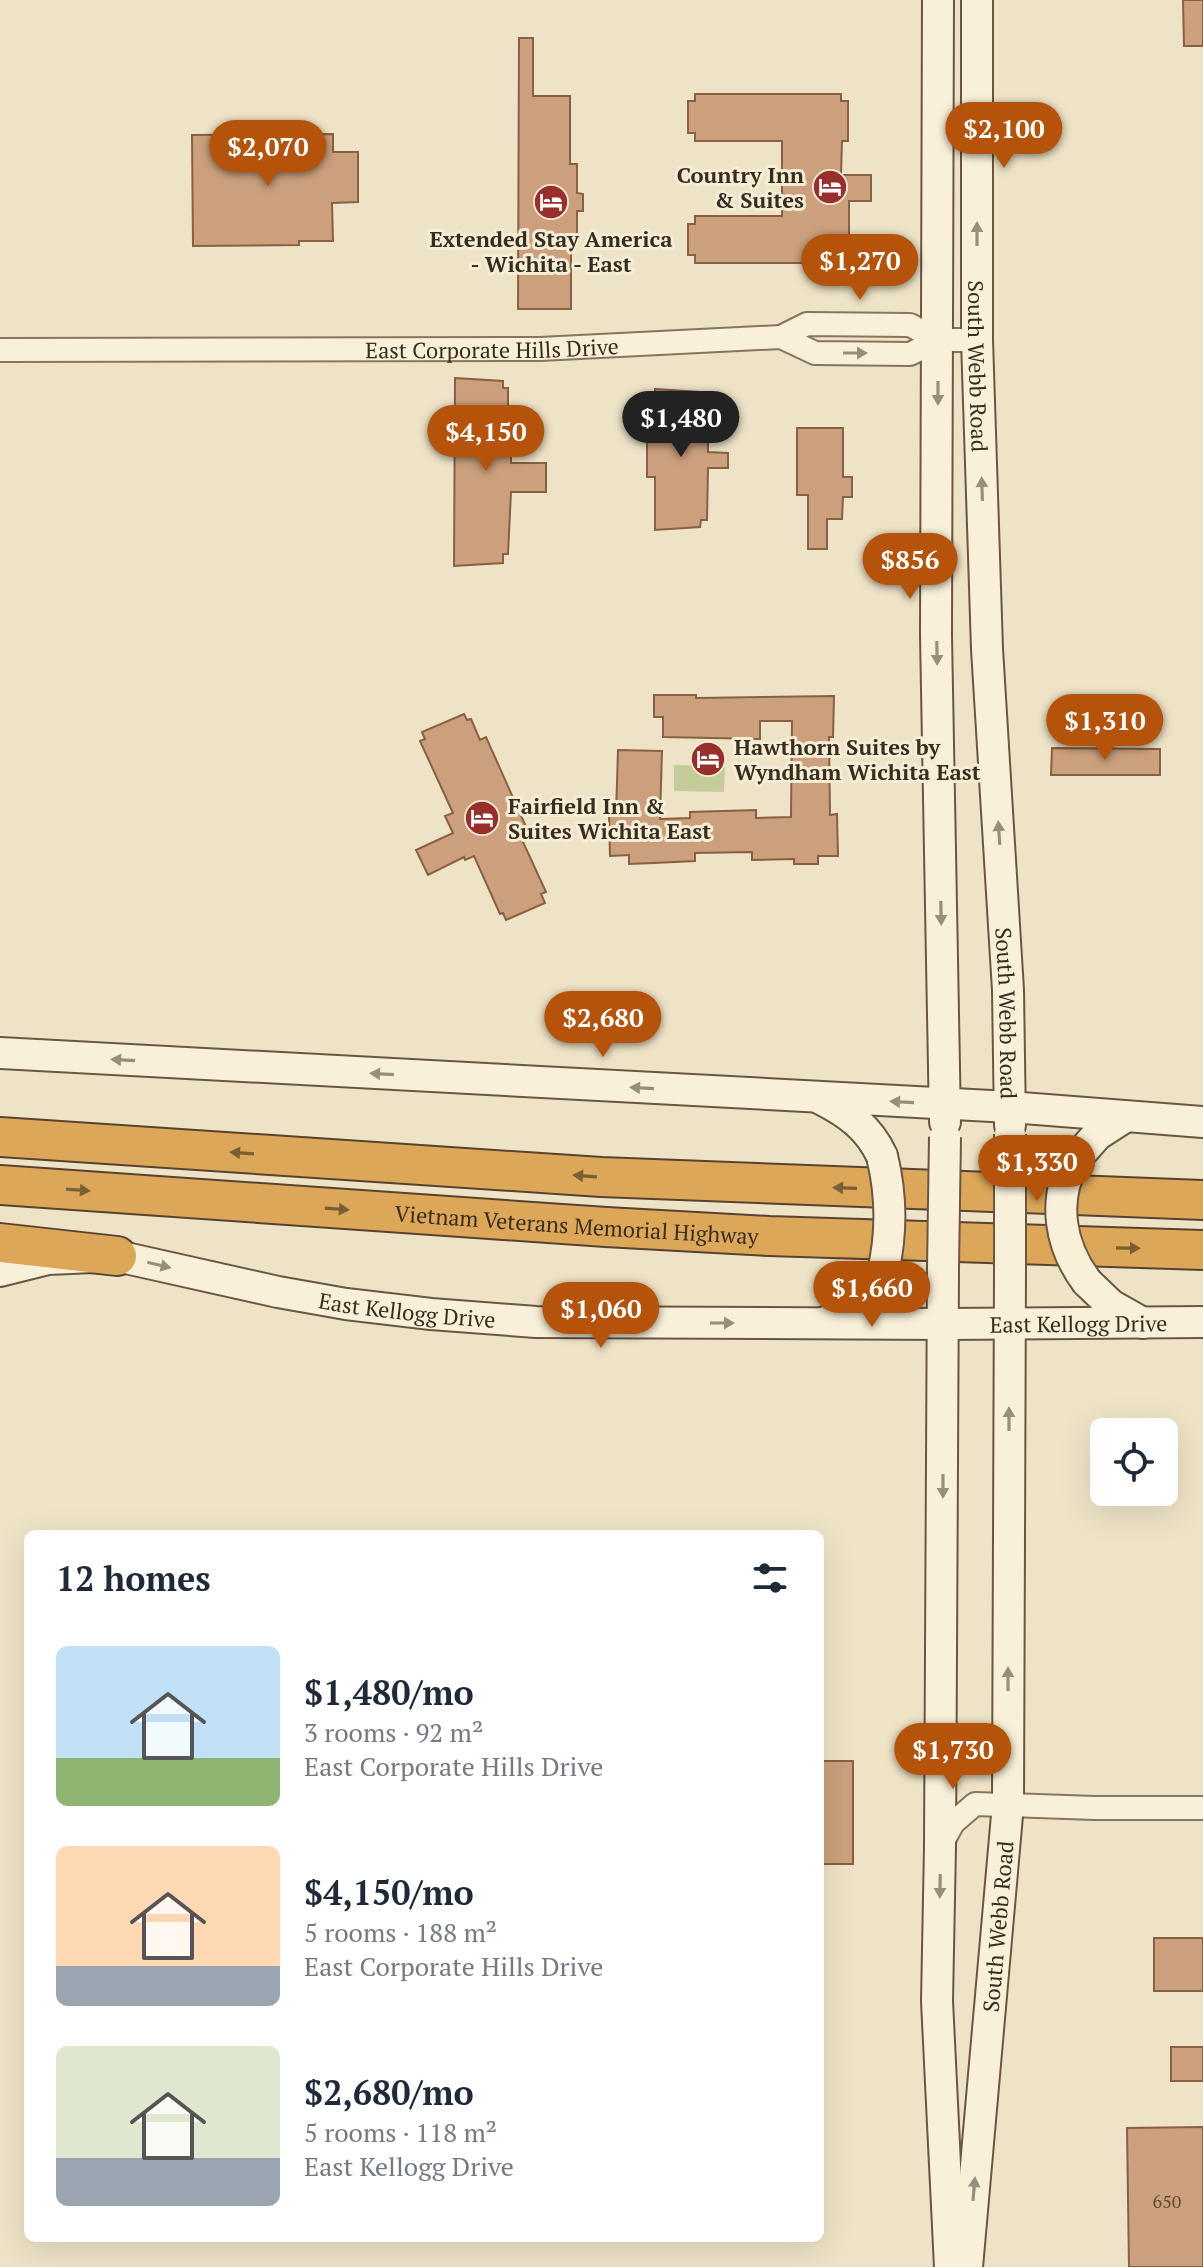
<!DOCTYPE html>
<html lang="en">
<head>
<meta charset="utf-8">
<style>
	body { margin:0; font-family:"PT Serif",serif; background:#f6f6f7; color:#1f2937; height:100vh; display:flex; flex-direction:column; font-size:30px; white-space:nowrap }
	* { box-sizing:border-box; margin:0 }
	p { font-size:26px; color:#747a83 }
	.icon { flex:none; width:44px; height:44px; fill:none; stroke:currentColor; stroke-width:2; stroke-linecap:round; stroke-linejoin:round }
	.map { position:relative; flex:1; overflow:hidden }
	.drawer { position:absolute; left:24px; top:1530px; width:800px; height:712px; display:flex; flex-direction:column; background:#fff; border-radius:12px; box-shadow:0 8px 32px #0002 }
	.drawer>* { flex:none }
	.fabs { position:absolute; left:1090px; top:1418px; display:grid; gap:16px }
	.fabs a { display:grid; place-items:center; width:88px; height:88px; border-radius:12px; background:#fff; box-shadow:0 8px 32px #0002; font-size:40px }
	.price { position:absolute; translate:-50% -68px; padding:0 18px; border-radius:28px; background:#b45309; color:#fff; font-size:26px; line-height:52px; filter:drop-shadow(0 2px 4px #0008) }
	.price::after { content:''; position:absolute; left:50%; top:48px; width:24px; height:18px; margin-left:-12px; background:inherit; clip-path:polygon(0 0,100% 0,50% 100%) }
	.price.on { background:#222; color:#fff }
	ul { padding:0; list-style:none }
	li { display:flex; align-items:center; gap:24px; height:200px; padding:0 32px }
	li span { display:grid; place-items:center; flex:none; width:224px; height:160px; border-radius:12px; color:#555 }
	li>.icon { margin-inline-start:auto }
	span .icon { width:96px; height:96px; fill:#fffc; stroke-width:1 }
	li b { font-size:34px }
	h2 { display:flex; justify-content:space-between; align-items:center; height:96px; padding:0 32px; font-size:34px }
	.map>svg:first-child { display:block }
</style>
</head>
<body>
<div class="map">
<svg width="1203" height="2267" viewBox="0 0 1203 2267">
	<rect width="100%" height="100%" fill="#eee3c6"/>
	<path fill="#c4cc9a" d="M674,765L725,766L724,792L674,791Z"/>
	<path fill="#cca07c" stroke="#886042" stroke-width="2" d="M1183,0H1203V46H1184Z
		M519,38H533V96H570V164H577V193L583,194V211H577V240H571V309H518Z
		M695,94H841V101H848V141H842L841,175H871V201H849V263H695V255H688V224H695V216H782V141H695V133H688V101H695Z
		M333,134V152H358V202L332,203L333,241H299V245L193,246L192,135Z
		M455,378L503,381V388H508V431H511V463H546V492H511L508,554H503V563L454,566Z
		M655,389L700,392V399H708V452L728,453V468H708L707,520H701L700,527L655,530V477H647V431L655,432Z
		M797,428H843V477H852V497H843L842,519H827V549H808V495H797Z
		M654,695H696V698L834,696L833,737H829L830,815L837,814L838,856H818V864H794V859L752,860V852L695,853V861L654,863L629,864V855L610,856L609,815H616L618,750L662,751L660,819L690,818V812L756,810V818L791,817L792,721H760V739L663,737V717H654Z
		M464,714L467,720L471,719L480,740L486,737L531,838L523,842L546,892L541,894L545,903L506,920L503,913L500,914L474,856L465,860L464,857L428,875L416,850L453,833L445,816L453,813L420,741L425,739L422,732Z
		M1052,748L1160,749V775H1051Z
		M820,1761H853V1864H820Z
		M1154,1938H1203V1991H1154Z
		M1171,2047H1203V2081H1171Z
		M1203,2127V2267H1129L1127,2128Z"/>
	<g fill="none" stroke-linecap="round" stroke-linejoin="round">
		<g stroke="#89755c" stroke-width="26">
			<g id="street">
				<path d="M781,337L807,324L910,325L938,340"/>
				<path id="s1" d="M0,350L540,349L781,337L815,353L910,354L938,340H977"/>
				<path d="M941,1845L953,1823L975,1804L1095,1808H1203"/>
			</g>
		</g>
		<g stroke="#6b573f" stroke-width="34">
			<g id="secondary">
				<path d="M938,0L936,635L945,1122"/>
				<path id="s2" d="M977,0V340L987,649L1008,990L1010,1125"/>
				<path d="M0,1053L1010,1107L1203,1122"/>
				<path d="M821,1099C849,1113 869,1128 882,1156"/>
				<path d="M1074,1161L1097,1135L1125,1117"/>
				<path d="M943,1268L940,1846L937,2001L950,2267"/>
				<path id="s3" d="M0,1271L48,1259L117,1256L278,1292L346,1304L431,1314L536,1322L943,1324L1203,1322"/>
				<path d="M1087,1282L1111,1305L1143,1323"/>
				<path d="M825,1322C851,1314 867,1299 882,1276"/>
				<path id="s4" d="M967,2267L1008,1804L1010,1271"/>
			</g>
		</g>
		<g stroke="#574330" stroke-width="42">
			<g id="highway">
				<path d="M0,1137L601,1177L1203,1200"/>
				<path id="s5" d="M0,1185L606,1227L769,1236L1203,1250"/>
				<path d="M0,1243L117,1256"/>
			</g>
		</g>
		<use href="#street" stroke="#f9f0d9" stroke-width="22"/>
		<use href="#secondary" stroke="#f9f0d9" stroke-width="30"/>
		<use href="#highway" stroke="#dca758" stroke-width="38"/>
		<g stroke="#6b573f" stroke-width="34" stroke-linecap="butt">
			<path id="secondary-bridge" d="M1010,1134V1271
				M882,1156C892,1197 892,1236 882,1276
				M1074,1161C1052,1201 1060,1246 1087,1282
				M943,1268L945,1137"/>
		</g>
		<use href="#secondary-bridge" stroke="#f9f0d9" stroke-width="30"/>
	</g>
	<defs><path id="oneway-solid" d="M-6-.8H1V-3.2L6.5 0L1 3.2V.8H-6Z" transform="scale(2)"/></defs>
	<g fill="#998e7c">
		<use href="#oneway-solid" transform="translate(977 234) rotate(-90)"/>
		<use href="#oneway-solid" transform="translate(855 353)"/>
		<use href="#oneway-solid" transform="translate(938 393) rotate(90)"/>
		<use href="#oneway-solid" transform="translate(982 489) rotate(-92)"/>
		<use href="#oneway-solid" transform="translate(937 653) rotate(89)"/>
		<use href="#oneway-solid" transform="translate(999 833) rotate(-94)"/>
		<use href="#oneway-solid" transform="translate(941 913) rotate(89)"/>
		<use href="#oneway-solid" transform="translate(123 1060) rotate(-177)"/>
		<use href="#oneway-solid" transform="translate(382 1074) rotate(-177)"/>
		<use href="#oneway-solid" transform="translate(642 1088) rotate(-177)"/>
		<use href="#oneway-solid" transform="translate(902 1102) rotate(-177)"/>
		<use href="#oneway-solid" transform="translate(159 1265) rotate(13)"/>
		<use href="#oneway-solid" transform="translate(722 1323)"/>
		<use href="#oneway-solid" transform="translate(1009 1419) rotate(-90)"/>
		<use href="#oneway-solid" transform="translate(943 1486) rotate(90)"/>
		<use href="#oneway-solid" transform="translate(1008 1679) rotate(-90)"/>
		<use href="#oneway-solid" transform="translate(940 1886) rotate(91)"/>
		<use href="#oneway-solid" transform="translate(974 2189) rotate(-85)"/>
	</g>
	<g fill="#7a5e36">
		<use href="#oneway-solid" transform="translate(242 1153) rotate(-176)"/>
		<use href="#oneway-solid" transform="translate(585 1176) rotate(-176)"/>
		<use href="#oneway-solid" transform="translate(845 1188) rotate(-178)"/>
		<use href="#oneway-solid" transform="translate(78 1190) rotate(4)"/>
		<use href="#oneway-solid" transform="translate(337 1209) rotate(4)"/>
		<use href="#oneway-solid" transform="translate(1128 1248) rotate(1)"/>
	</g>
	<defs>
		<g id="hotel-disc" transform="scale(1.8)"><circle r="9.5" fill="#982f2c" stroke="#f5edd5"/><path d="M-6-4.5h1.5V1H6V5H4.5V3h-9V5H-6ZM-4 0a1.8 1.8 0 1 1 3.6 0ZM.5 0V-2.5h3Q6-2.5 6 0Z" fill="#fff"/></g>
	</defs>
	<g fill-rule="evenodd">
		<use href="#hotel-disc" x="830" y="187"/>
		<use href="#hotel-disc" x="551" y="202"/>
		<use href="#hotel-disc" x="708" y="759"/>
		<use href="#hotel-disc" x="482" y="818"/>
	</g>
	<g text-anchor="middle" dominant-baseline="central" stroke-width="6" stroke-linejoin="round" paint-order="stroke">
		<g font-size="18" fill="#5e4a36">
			<text x="1167" y="2201">650</text>
		</g>
		<g font-size="22" font-weight="bold" fill="#392d1f" stroke="#f5edd5" text-anchor="start">
			<text x="804" y="174" text-anchor="end">Country Inn<tspan x="804" dy="25">&amp; Suites</tspan></text>
			<text x="551" y="238" text-anchor="middle">Extended Stay America<tspan x="551" dy="25">- Wichita - East</tspan></text>
			<text x="734" y="746">Hawthorn Suites by<tspan x="734" dy="25">Wyndham Wichita East</tspan></text>
			<text x="508" y="805">Fairfield Inn &amp;<tspan x="508" dy="25">Suites Wichita East</tspan></text>
		</g>
		<g font-size="22" fill="#392d1f" stroke="#f5edd5">
			<text stroke="none"><textPath href="#s1" startOffset="492">East Corporate Hills Drive</textPath></text>
			<text stroke="none"><textPath href="#s2" startOffset="366">South Webb Road</textPath></text>
			<text stroke="none"><textPath href="#s2" startOffset="1014">South Webb Road</textPath></text>
			<text stroke="none"><textPath href="#s5" startOffset="578">Vietnam Veterans Memorial Highway</textPath></text>
			<text stroke="none"><textPath href="#s3" startOffset="414">East Kellogg Drive</textPath></text>
			<text stroke="none"><textPath href="#s3" startOffset="1086">East Kellogg Drive</textPath></text>
			<text stroke="none"><textPath href="#s4" startOffset="342">South Webb Road</textPath></text>
		</g>
	</g>
</svg>
<div class="fabs">
<a><svg class="icon" aria-label="locate" viewBox="0 0 24 24"><circle cx="12" cy="12" r="6"/><path d="M12 2v4M12 18v4M2 12h4M18 12h4"/></svg></a>
</div>
<b class="price" style="left:1004px;top:170px">$2,100</b>
<b class="price" style="left:268px;top:188px">$2,070</b>
<b class="price" style="left:860px;top:302px">$1,270</b>
<b class="price on" style="left:681px;top:459px">$1,480</b>
<b class="price" style="left:486px;top:473px">$4,150</b>
<b class="price" style="left:910px;top:601px">$856</b>
<b class="price" style="left:1105px;top:762px">$1,310</b>
<b class="price" style="left:603px;top:1059px">$2,680</b>
<b class="price" style="left:1037px;top:1203px">$1,330</b>
<b class="price" style="left:872px;top:1329px">$1,660</b>
<b class="price" style="left:601px;top:1350px">$1,060</b>
<b class="price" style="left:953px;top:1791px">$1,730</b>
<section class="drawer">
<h2>12 homes<svg class="icon" aria-label="filters" viewBox="0 0 24 24"><path d="M4 7h16M4 17h16"/><circle cx="9" cy="7" r="2"/><circle cx="15" cy="17" r="2"/></svg></h2>
<ul>
<li><span style="background:linear-gradient(#bfe0f5 70%,#8fb573 0)"><svg class="icon" aria-label="home" viewBox="0 0 24 24"><path d="M3 11l9-7 9 7M6 9v11h12V9"/></svg></span><div><b>$1,480/mo</b><p>3 rooms · 92 m²</p><p>East Corporate Hills Drive</p></div></li>
<li><span style="background:linear-gradient(#ffd9b3 75%,#9aa5b1 0)"><svg class="icon" aria-label="home" viewBox="0 0 24 24"><path d="M3 11l9-7 9 7M6 9v11h12V9"/></svg></span><div><b>$4,150/mo</b><p>5 rooms · 188 m²</p><p>East Corporate Hills Drive</p></div></li>
<li><span style="background:linear-gradient(#dfe7d0 70%,#9aa5b1 0)"><svg class="icon" aria-label="home" viewBox="0 0 24 24"><path d="M3 11l9-7 9 7M6 9v11h12V9"/></svg></span><div><b>$2,680/mo</b><p>5 rooms · 118 m²</p><p>East Kellogg Drive</p></div></li>
</ul>
</section>
</div>
</body>
</html>
